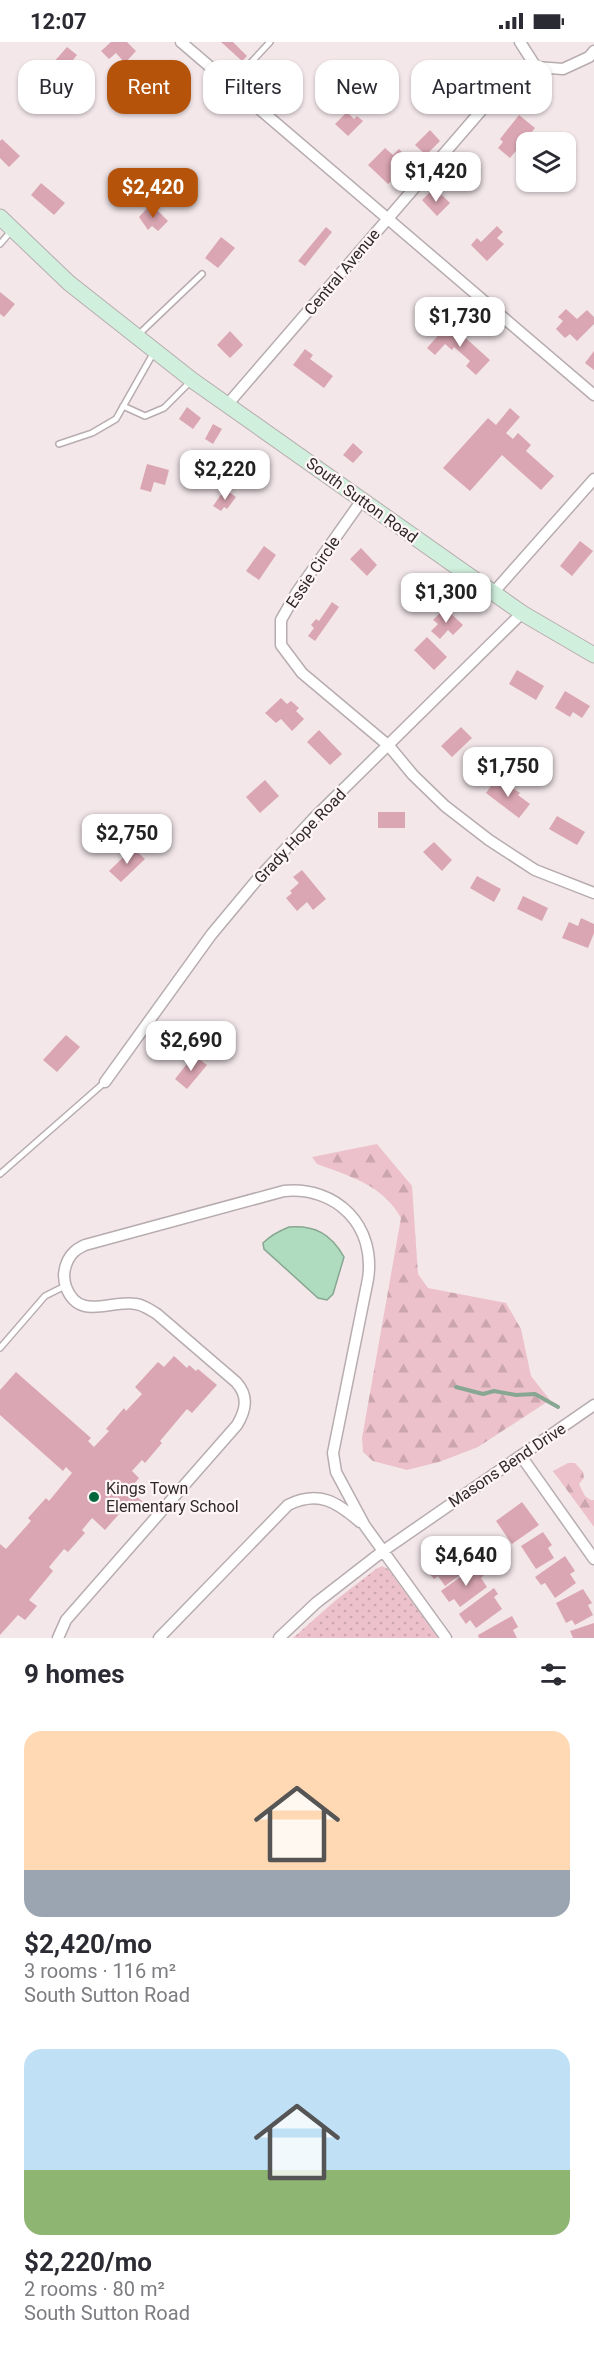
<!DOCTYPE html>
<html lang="en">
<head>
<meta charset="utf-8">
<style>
	body { margin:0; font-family:Roboto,sans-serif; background:#f2f2f3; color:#2b2b33; height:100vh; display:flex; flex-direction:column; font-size:22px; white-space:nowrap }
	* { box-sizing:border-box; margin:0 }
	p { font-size:20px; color:#7c7c81 }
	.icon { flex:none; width:33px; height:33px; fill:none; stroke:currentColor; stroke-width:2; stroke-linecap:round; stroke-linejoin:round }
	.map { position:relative; height:1596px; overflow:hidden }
	.drawer { display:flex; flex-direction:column; background:#fff; flex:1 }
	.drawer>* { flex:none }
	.top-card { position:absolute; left:18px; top:18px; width:558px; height:54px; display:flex; gap:12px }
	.tools { position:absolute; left:516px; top:90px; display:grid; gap:12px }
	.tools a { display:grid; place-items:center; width:60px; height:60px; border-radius:12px; background:#fff; box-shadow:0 2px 4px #0004; font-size:30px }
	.price { position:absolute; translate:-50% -51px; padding:0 14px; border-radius:12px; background:#fff; color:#222; font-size:20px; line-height:39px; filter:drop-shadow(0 2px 3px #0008) }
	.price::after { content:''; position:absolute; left:50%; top:36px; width:18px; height:14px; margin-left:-9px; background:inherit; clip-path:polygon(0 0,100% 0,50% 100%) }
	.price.selected { background:#b45309; color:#fff }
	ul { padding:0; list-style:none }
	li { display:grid; align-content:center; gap:12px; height:318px; padding:0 24px }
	li span { display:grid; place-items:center; height:186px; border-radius:18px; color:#555 }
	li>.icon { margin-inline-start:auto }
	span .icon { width:108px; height:108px; fill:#fffc; stroke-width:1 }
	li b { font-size:26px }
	h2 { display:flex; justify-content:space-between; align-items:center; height:72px; padding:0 24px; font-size:26px }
	.chip { padding:0 21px; border-radius:18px; background:#fff; box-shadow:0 2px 4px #0004; font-size:21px; line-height:54px }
	.chip.selected { background:#b45309; color:#fff }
	.status { display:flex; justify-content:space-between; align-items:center; height:42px; padding:0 30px; background:#fff; direction:ltr }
	.status svg { height:16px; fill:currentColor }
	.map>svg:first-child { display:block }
</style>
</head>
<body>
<div class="status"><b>12:07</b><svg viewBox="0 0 49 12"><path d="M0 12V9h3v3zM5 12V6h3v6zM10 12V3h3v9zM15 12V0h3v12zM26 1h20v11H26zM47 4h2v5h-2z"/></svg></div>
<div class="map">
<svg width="594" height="1596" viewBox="0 0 594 1596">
	<defs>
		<pattern id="grass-dots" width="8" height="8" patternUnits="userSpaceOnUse" patternTransform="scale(1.5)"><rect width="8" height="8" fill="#ecc1cc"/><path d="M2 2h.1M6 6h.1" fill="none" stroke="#cba6af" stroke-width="1.8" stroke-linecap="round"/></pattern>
		<pattern id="forest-firs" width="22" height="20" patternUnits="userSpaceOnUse" patternTransform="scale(1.5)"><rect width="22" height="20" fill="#ecc1cc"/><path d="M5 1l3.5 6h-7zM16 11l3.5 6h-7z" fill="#cba6af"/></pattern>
	</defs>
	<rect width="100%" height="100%" fill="#f3e7ea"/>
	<path fill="url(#grass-dots)" d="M382,1524L388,1527L438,1596H293L336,1558L376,1527Z"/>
	<path fill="url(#forest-firs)" d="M377,1102L412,1144L418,1232L428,1246L506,1261L521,1287L531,1334L550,1358L478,1405L439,1420L407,1428L373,1419L363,1410L362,1396L401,1176C384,1144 350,1134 317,1122L312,1115Z
		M568,1421H575L583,1430L584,1436L579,1442L585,1454L591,1458H594V1485L553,1429Z"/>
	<path fill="#afdcbe" stroke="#88a792" stroke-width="1.5" d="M289,1185C315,1183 331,1192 344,1215L333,1252L327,1258L318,1256L264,1207L263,1201C271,1193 279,1189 289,1185Z"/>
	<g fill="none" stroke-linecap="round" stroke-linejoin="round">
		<path stroke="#88a792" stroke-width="4" d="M456,1345L483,1352L494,1349L516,1353L535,1352L558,1365"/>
	</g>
	<path fill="#daa6b3" d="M111,0H127L136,9L125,21L116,11L109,17L101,9Z
		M221,0H233L247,14L242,19Z
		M67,5L77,13L68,24L72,28L67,34L53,21Z
		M347,70L354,77L357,74L363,79L348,94L335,82Z
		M519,73L535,86L510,116L498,106L503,100L500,97Z
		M430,88L440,99L426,113L415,103Z
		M2,97L20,114L9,125L0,116V99Z
		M385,106L393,113L399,107L405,113L396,123L399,126L394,131L397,134L388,142L368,123Z
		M41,141L65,161L54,173L31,153Z
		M432,148L440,155L442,153L450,161L437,174L422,158Z
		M151,162L168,179L158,189L152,184L148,188L139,175Z
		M497,184L503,190L497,196L504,202L487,219L471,203L477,196L481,200Z
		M326,185L332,190L305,224L298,219Z
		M221,195L235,206L218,226L205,216Z
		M0,250L15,262L4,275L0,272Z
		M566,267L577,277L587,268L594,275V282L577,299L570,292L565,296L556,287L563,279L558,275Z
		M449,281L490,318L476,333L466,324L470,319L454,305L452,308L445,302L435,313L427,306Z
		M230,289L243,303L230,316L217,303Z
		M305,307L313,313L310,317L333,334L324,346L293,323Z
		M594,309V328L585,321Z
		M187,365L201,376L193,387L179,377Z
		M510,366L520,375L506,391L513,397L518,391L531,403L526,409L554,434L541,448L502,413L470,449L443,426L488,376L496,383Z
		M213,382L222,387L213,402L205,397Z
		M353,401L363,410L353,421L343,413Z
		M147,422L169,428L165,443L154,440L151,450L140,447Z
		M225,447L236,455L227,467L224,465L221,469L213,464Z
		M580,499L593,509L572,534L560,524Z
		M264,504L276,513L259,538L246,529Z
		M361,506L377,523L367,534L350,517Z
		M332,560L339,565L315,599L308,594L314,586L311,583L316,577L319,579Z
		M445,566L463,583L453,593L448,588L440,597L431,589L438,582L433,578Z
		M427,595L447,615L434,628L414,608Z
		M517,628L544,644L536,658L509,642Z
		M565,649L590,664L582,676L573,670L570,675L555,666Z
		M281,656L287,662L291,659L299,666L296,669L304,677L292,689L281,677L276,681L265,671Z
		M461,685L472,696L452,715L441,704Z
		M319,688L342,712L330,723L307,700Z
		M496,737L509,748L511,745L520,751L518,753L530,762L519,776L486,751Z
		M265,738L279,754L260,771L246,755Z
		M378,770H405V786H378Z
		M557,774L585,790L577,803L549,787Z
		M434,800L452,818L442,829L423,810Z
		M133,806L145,817L121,840L109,829Z
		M302,828L326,857L313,868L307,860L297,869L286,856L292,851L290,849L299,841L293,835Z
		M477,834L501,847L494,860L470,846Z
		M523,854L548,866L542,879L517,867Z
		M581,876L594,882V891L588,906L562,896L569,880L578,884Z
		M66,993L80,1005L57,1030L43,1018Z
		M194,1013L207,1023L187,1047L175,1037Z
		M174,1314L187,1326L189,1323L196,1329L198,1327L217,1343L192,1371L187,1367L160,1399L162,1401L145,1421L142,1418L132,1429L139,1436L129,1448L143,1460L133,1470L126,1464L105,1488L92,1476L82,1488L85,1491L68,1510L64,1507L49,1525L53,1529L29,1558L37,1564L25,1578L18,1573L0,1593V1502L6,1507L31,1479L28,1476L46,1456L49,1459L72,1431L66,1425L63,1429L0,1373V1348L16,1330L91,1396L88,1399L94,1405L109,1389L106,1387L124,1366L126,1369L142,1352L135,1345L158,1320L164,1325Z
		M522,1460L539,1483L512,1502L496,1479Z
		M543,1490L552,1503L548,1506L554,1516L536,1527L521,1504Z
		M460,1500L476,1521L445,1544L438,1534L434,1537L425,1526Z
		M565,1514L575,1529L570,1532L576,1541L555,1556L545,1541L541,1543L535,1535Z
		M478,1522L485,1532L481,1536L487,1545L460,1565L454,1557L449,1560L441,1549Z
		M494,1546L498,1552L494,1555L502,1567L476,1586L470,1578L466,1582L459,1572Z
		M583,1547L592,1561L588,1563L593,1573L575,1583L572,1578L566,1581L556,1561Z
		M512,1574L518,1585L513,1588L517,1596H479L478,1593Z
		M594,1581V1596H573L570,1589Z"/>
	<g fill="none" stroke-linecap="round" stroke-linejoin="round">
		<g stroke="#b7acaf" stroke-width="8">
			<path id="lane" d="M231,42L270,0
				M0,202L12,188
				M138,293L202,232
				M123,364L145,374L164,366L191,339
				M59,402L92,391L116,377L154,310
				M0,1132L105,1040
				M0,1306L45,1254L65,1244"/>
		</g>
		<g stroke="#b7acaf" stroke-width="13">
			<path id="street" d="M181,0L594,353
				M520,0L536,25
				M227,363L492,56L516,34L536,25L563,27L589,15L594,9
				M362,458L297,550L281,578V603L302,631L389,704L413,733L445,764L489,798L535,828L594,851
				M493,551L594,437
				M105,1040L211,893L256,839L315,775L522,571
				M521,1414L594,1517
				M58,1596L66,1578L237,1383C246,1368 249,1354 236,1340L157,1272C150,1268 144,1263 136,1262C111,1257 79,1280 66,1245C63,1236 64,1226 68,1218C72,1210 77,1207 85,1203L284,1149C337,1144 376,1184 368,1237L333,1411L336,1430L365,1484L446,1596
				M159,1596L288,1463C319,1448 337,1460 360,1480
				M279,1596L316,1561L383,1509L594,1363"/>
		</g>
		<g stroke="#b7acaf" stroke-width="17">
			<path id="secondary" d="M0,175L69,241L192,338L522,571L594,613"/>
		</g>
		<use href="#lane" stroke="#fff" stroke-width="5"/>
		<use href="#street" stroke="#fff" stroke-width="10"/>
		<use href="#secondary" stroke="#d0efdd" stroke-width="15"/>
	</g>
	<circle fill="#04683c" stroke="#fff5f7" stroke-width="2" cx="94" cy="1455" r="6"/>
	<g text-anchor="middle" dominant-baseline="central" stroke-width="4.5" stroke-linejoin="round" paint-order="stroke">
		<g font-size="16" fill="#2e2a2b" stroke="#fff5f7">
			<text transform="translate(342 230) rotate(-50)">Central Avenue</text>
			<text transform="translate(362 458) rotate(36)">South Sutton Road</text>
			<text transform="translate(313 530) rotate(-56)">Essie Circle</text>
			<text transform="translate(300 794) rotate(-46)">Grady Hope Road</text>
			<text transform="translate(507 1423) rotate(-34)">Masons Bend Drive</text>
		</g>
		<g font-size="16" fill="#2e2a2b" stroke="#fff5f7" text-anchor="start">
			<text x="106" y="1446">Kings Town<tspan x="106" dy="18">Elementary School</tspan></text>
		</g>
	</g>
</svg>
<div class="tools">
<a><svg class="icon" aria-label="layers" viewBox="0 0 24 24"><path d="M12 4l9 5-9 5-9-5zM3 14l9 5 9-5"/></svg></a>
</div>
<b class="price" style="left:436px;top:161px">$1,420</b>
<b class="price selected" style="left:153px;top:177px">$2,420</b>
<b class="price" style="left:460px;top:306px">$1,730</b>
<b class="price" style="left:225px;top:459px">$2,220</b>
<b class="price" style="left:446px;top:582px">$1,300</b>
<b class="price" style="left:508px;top:756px">$1,750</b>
<b class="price" style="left:127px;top:823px">$2,750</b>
<b class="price" style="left:191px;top:1030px">$2,690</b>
<b class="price" style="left:466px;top:1545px">$4,640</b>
<div class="top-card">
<a class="chip">Buy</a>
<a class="chip selected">Rent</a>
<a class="chip">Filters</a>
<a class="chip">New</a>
<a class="chip">Apartment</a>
</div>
</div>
<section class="drawer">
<h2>9 homes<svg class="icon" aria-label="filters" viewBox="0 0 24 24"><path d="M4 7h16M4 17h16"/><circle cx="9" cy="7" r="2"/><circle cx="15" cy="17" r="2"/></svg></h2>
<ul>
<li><span style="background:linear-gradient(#ffd9b3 75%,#9aa5b1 0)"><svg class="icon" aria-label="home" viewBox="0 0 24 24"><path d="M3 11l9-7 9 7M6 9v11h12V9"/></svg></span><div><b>$2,420/mo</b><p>3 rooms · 116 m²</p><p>South Sutton Road</p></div></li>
<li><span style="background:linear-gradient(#bfe0f5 65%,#8fb573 0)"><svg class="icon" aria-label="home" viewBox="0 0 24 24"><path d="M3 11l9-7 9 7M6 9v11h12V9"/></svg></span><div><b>$2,220/mo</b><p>2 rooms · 80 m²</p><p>South Sutton Road</p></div></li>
</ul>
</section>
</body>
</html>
